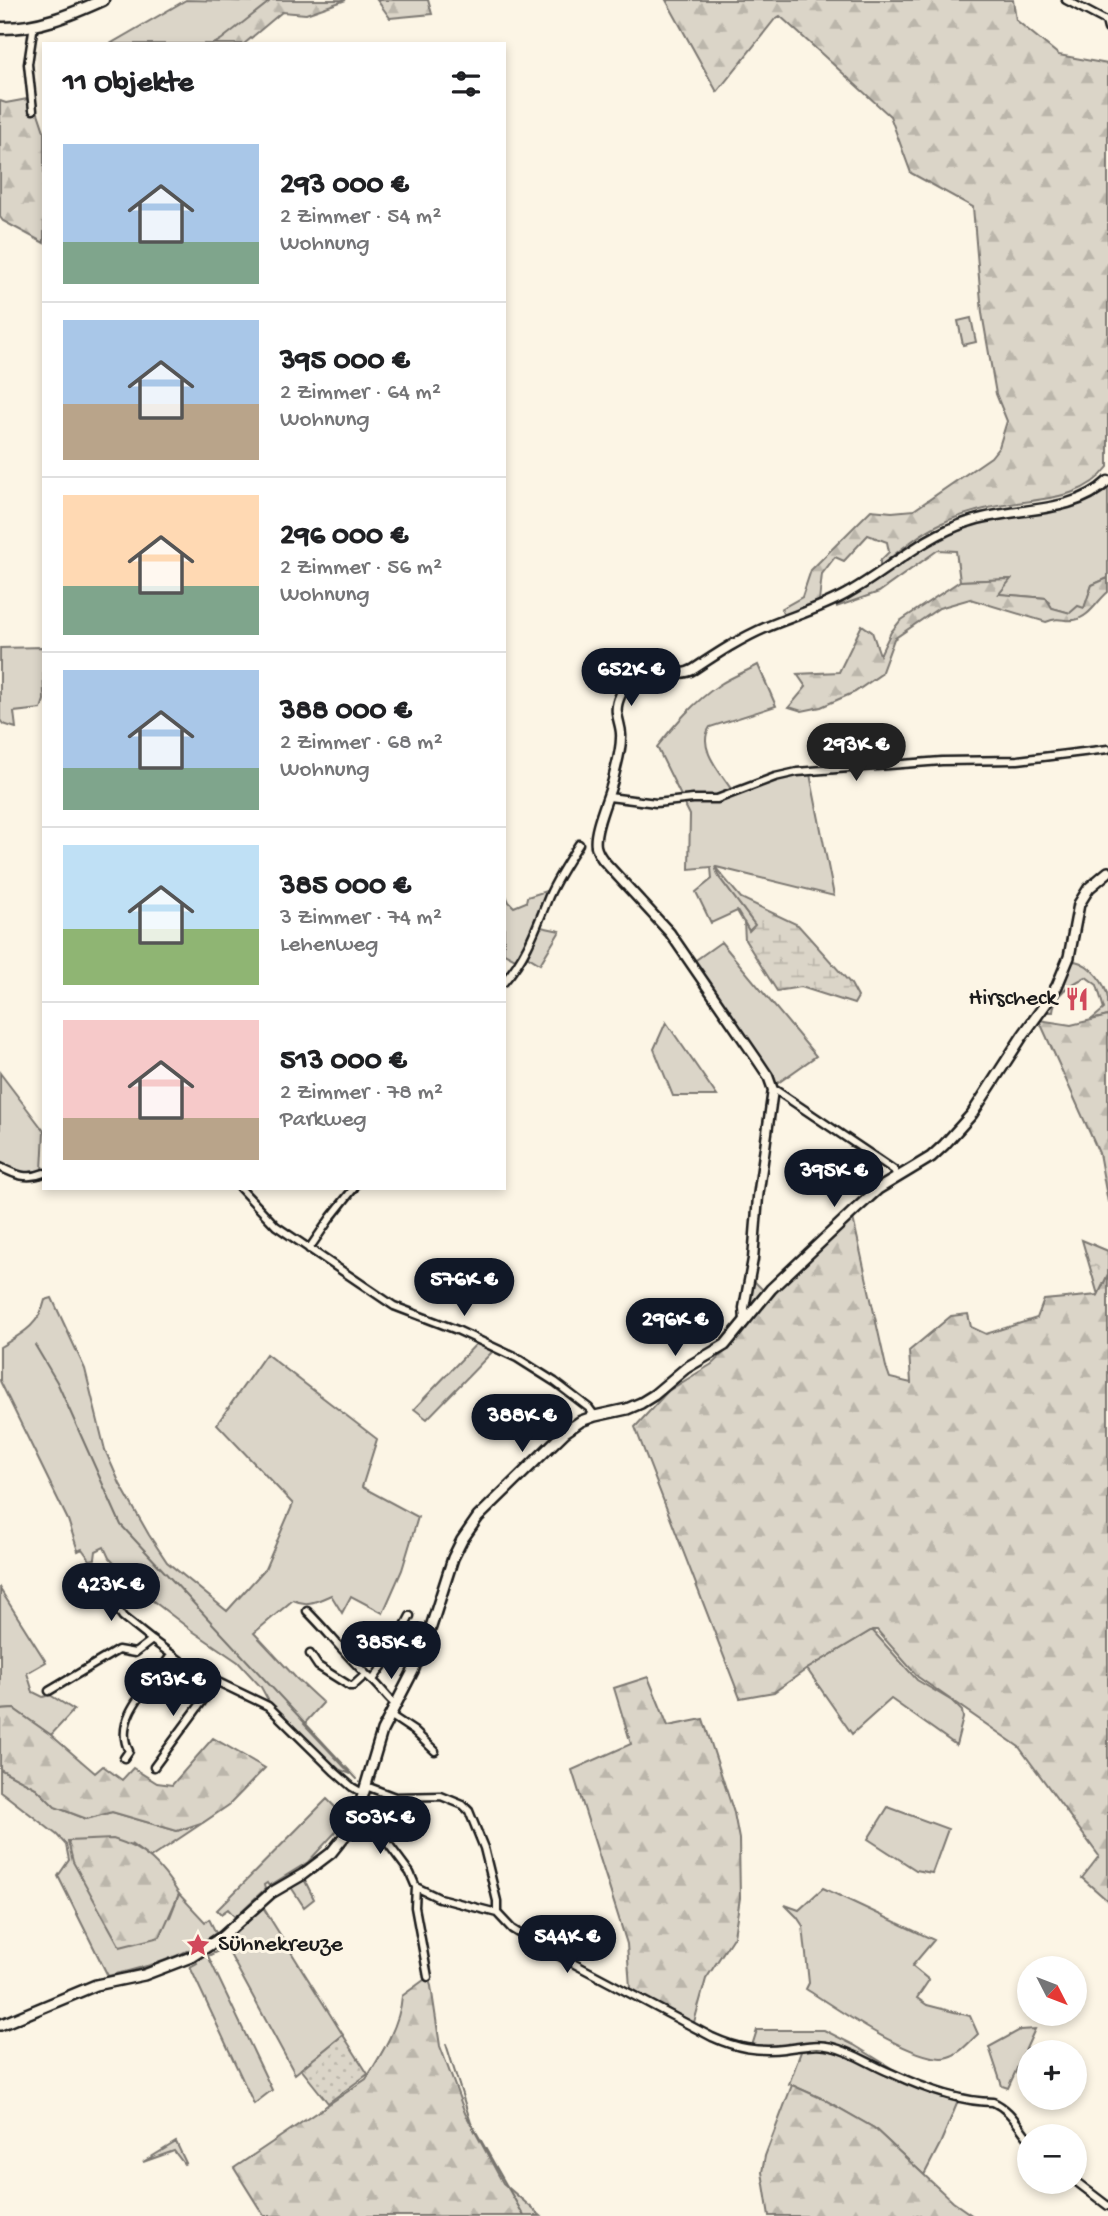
<!DOCTYPE html>
<html lang="de">
<head>
<meta charset="utf-8">
<style>
	body { margin:0; font-family:"Gochi Hand",sans-serif; background:#f2f2f2; color:#202124; height:100vh; display:flex; flex-direction:column; font-size:26px; white-space:nowrap }
	* { box-sizing:border-box; margin:0 }
	p { font-size:23px; color:#757577 }
	.icon { flex:none; width:38px; height:38px; fill:none; stroke:currentColor; stroke-width:2; stroke-linecap:round; stroke-linejoin:round }
	.map { position:relative; flex:1; overflow:hidden }
	.sheet { position:absolute; left:42px; top:42px; width:464px; height:1148px; display:flex; flex-direction:column; background:#fff; border-radius:0px; box-shadow:0 4px 10px #0003 }
	.sheet>* { flex:none }
	.needle { width:46px; rotate:132deg }
	.tools { position:absolute; left:1017px; top:1956px; display:grid; gap:14px }
	.tools a { display:grid; place-items:center; width:70px; height:70px; border-radius:50%; background:#fff; box-shadow:0 4px 10px #0003; font-size:35px }
	.price { position:absolute; translate:-50% -60px; padding:0 16px; border-radius:24px; background:#111827; color:#fff; font-size:23px; line-height:46px; filter:drop-shadow(0 2px 4px #0008) }
	.price::after { content:''; position:absolute; left:50%; top:42px; width:21px; height:16px; margin-left:-10px; background:inherit; clip-path:polygon(0 0,100% 0,50% 100%) }
	.price.on { background:#222; color:#fff }
	ul { padding:0; list-style:none }
	li { display:flex; align-items:center; gap:21px; height:175px; padding:0 21px }
	li+li { border-top:2px solid #e0e0e0 }
	li span { display:grid; place-items:center; flex:none; width:196px; height:140px; border-radius:0px; color:#555 }
	li>.icon { margin-inline-start:auto }
	span .icon { width:84px; height:84px; fill:#fffc; stroke-width:1 }
	li b { font-size:30px }
	h2 { display:flex; justify-content:space-between; align-items:center; height:84px; padding:0 21px; font-size:30px }
	.map>svg:first-child { display:block }
</style>
</head>
<body>
<div class="map">
<svg width="1108" height="2216" viewBox="0 0 1108 2216">
	<defs>
		<pattern id="forest-firs" width="22" height="20" patternUnits="userSpaceOnUse" patternTransform="scale(1.75)"><rect width="22" height="20" fill="#dbd5c8"/><path d="M5 1l3.5 6h-7zM16 11l3.5 6h-7z" fill="#bbb6ab"/></pattern>
		<pattern id="wetland-marsh" width="20" height="14" patternUnits="userSpaceOnUse" patternTransform="scale(1.75)"><rect width="20" height="14" fill="#dbd5c8"/><path d="M1 5h8M5 5V1M11 12h8M15 12V8" fill="none" stroke="#bbb6ab"/></pattern>
		<pattern id="park-crowns" width="20" height="18" patternUnits="userSpaceOnUse" patternTransform="scale(1.75)"><rect width="20" height="18" fill="#dbd5c8"/><path d="M2 6a3 3 0 1 1 6 0M12 15a3 3 0 1 1 6 0" fill="none" stroke="#bbb6ab"/></pattern>
		<pattern id="garden-dots" width="8" height="8" patternUnits="userSpaceOnUse" patternTransform="scale(1.75)"><rect width="8" height="8" fill="#dbd5c8"/><path d="M2 2h.1M6 6h.1" fill="none" stroke="#bbb6ab" stroke-width="1.8" stroke-linecap="round"/></pattern>
	</defs>
	<rect width="100%" height="100%" fill="#fcf5e5"/>
	<filter id="ink" filterUnits="userSpaceOnUse"><feTurbulence type="fractalNoise" baseFrequency=".0143" numOctaves="2"/><feDisplacementMap in="SourceGraphic" scale="14" xChannelSelector="R" yChannelSelector="G"/><feConvolveMatrix kernelMatrix="1 2 1 2 8 2 1 2 1" color-interpolation-filters="sRGB"/></filter>
	<g filter="url(#ink)">
		<path fill="#dbd5c8" stroke="#7c7872" stroke-width="2" d="M186,0L270,2L222,40L214,44H110Z
			M971,318L976,342L963,345L958,321Z
			M1108,488V578L1092,585L1084,609L1070,613L1052,608L1046,598L998,594L1010,579L960,581L956,551L938,550L879,592L836,607C871,582 919,541 958,528C974,523 990,519 1005,515C1041,508 1078,513 1108,488Z
			M43,647L44,700L41,709L14,712L16,728L3,724L0,720V648Z
			M758,665L776,706L710,727C696,748 722,774 733,792L717,798H682L657,747C675,724 694,702 719,685C731,677 745,672 758,665Z
			M799,774H810L834,896L716,867L719,877L756,926L749,931L737,911L711,923L696,892L712,879L711,867L689,869L690,815L683,801H716L775,780Z
			M504,891L509,902L514,907L526,902L527,897L546,891L535,926L517,960L504,953Z
			M541,927L560,931L540,964L527,956Z
			M721,942L816,1056L775,1085L693,962Z
			M1075,961C1090,964 1106,983 1108,999C1108,1004 1108,1011 1108,1016L1091,1020L1104,1009L1097,985L1086,977C1070,985 1054,993 1053,1012H1046L1062,983L1071,963Z
			M666,1022L717,1096H673L654,1049Z
			M0,1073L44,1131L42,1171L20,1175L0,1165Z
			M752,1279L765,1292L751,1308H748Z
			M52,1298L85,1369L105,1450L120,1484L149,1535L167,1562L227,1611L265,1569L293,1504L217,1424L266,1354L377,1439L362,1487L418,1517L402,1570L383,1613L351,1596L342,1613L331,1595C317,1601 308,1607 293,1600L254,1633L296,1678L323,1703L304,1724L351,1774L335,1768L273,1709L261,1687L238,1662L191,1630L144,1594L109,1558L104,1547L96,1551L95,1559L90,1560L82,1549L78,1551L68,1520L0,1381V1347C21,1334 39,1326 45,1300Z
			M478,1342L494,1350L427,1419L414,1409Z
			M0,1589L46,1662L27,1673L33,1692L43,1697L50,1695L74,1710L51,1735L14,1709L0,1710Z
			M872,1630L917,1680L952,1701L962,1711L963,1718L956,1745L891,1699L852,1734L807,1669Z
			M0,1769L36,1788L55,1807L86,1819L112,1812L177,1831L204,1822L150,1858L131,1844L170,1917L179,1894L205,1922L209,1919L216,1933C184,1958 146,1967 108,1976L58,1876L69,1860L66,1845L57,1835L0,1791Z
			M327,1799L338,1810L346,1821L308,1862L269,1886L267,1883L264,1885L265,1889L235,1917L228,1909L221,1914L217,1910Z
			M888,1807L948,1829L932,1873L916,1870L868,1839Z
			M303,1877L314,1899L304,1907L289,1884Z
			M823,1888L934,1940L912,1966L929,1980L917,1998L927,2005L970,2016L978,2034C969,2042 960,2054 948,2057C918,2066 833,2006 806,1989L809,1983L803,1926L797,1917L785,1905L799,1910Z
			M261,1904L343,2035L295,2074L226,1947L208,1956L272,2090L254,2104L190,1967L197,1963L195,1958Z
			M1035,2029L1008,2088L1002,2086L989,2047L1020,2030Z
			M757,2030H824L854,2045L911,2080L842,2047L801,2045L751,2049Z
			M814,2047L852,2056L959,2099L940,2144L924,2175L874,2128L823,2099L789,2084L802,2049Z
			M176,2142L186,2163L184,2164L174,2151L143,2162Z"/>
		<path fill="url(#forest-firs)" stroke="#7c7872" stroke-width="2" d="M268,0H346L306,14L282,12L244,44H214L222,39L269,2Z
			M377,0H428L432,14L390,18Z
			M666,0H1013L1016,20L1059,55L1108,64V467C1083,500 1042,498 1005,505C988,507 957,516 942,523C920,533 899,551 880,566V561L889,552L887,542L868,535L844,561L835,557L822,574L819,601L784,616L781,609L802,597L811,570L871,510L892,512L914,510L991,457L999,447L1007,421L996,394L982,313L973,207L911,173L890,116L780,16L775,19L717,92Z
			M33,98L44,131V243L3,221L0,217V101L6,103Z
			M1108,578V592C1097,601 1089,618 1074,620C1062,622 1062,616 1046,622L970,599L939,608L894,639L881,674L855,692L821,707L802,711L789,707L806,687L797,674L839,672L862,625L872,632L880,655L891,632L900,621L960,581L1011,579L999,594L1046,598L1052,608L1070,613L1078,606L1084,608L1092,585Z
			M1108,1016V1202L1099,1153L1039,1020L1071,1025Z
			M853,1218L886,1367L890,1378L911,1383L909,1351L951,1316L968,1314L971,1327L986,1334L1037,1318L1044,1300L1098,1295L1108,1274V1901L1082,1878L1099,1856L1019,1747L918,1677L877,1630H872L807,1669L774,1692L740,1698L635,1427L668,1391L712,1364L734,1343L777,1288Z
			M648,1677L668,1726L703,1719L734,1813L739,1839L740,1898L734,1936L706,1979L693,2026L630,1988L627,1944L572,1770L631,1744L614,1688Z
			M14,1709L51,1735L95,1773L103,1766L122,1780L133,1768L157,1783L172,1785L213,1738L265,1768L229,1805L204,1822L177,1831L112,1812L87,1819L55,1807L36,1788L0,1769V1710Z
			M113,1839C146,1849 161,1866 179,1894L160,1937L120,1947L73,1862L68,1841Z
			M428,1977L431,1986L440,2046L465,2113L503,2183L541,2216H264L234,2168L366,2079C381,2055 400,2025 402,1996Z
			M792,2085L823,2099L874,2128L953,2202L973,2216H769L762,2172L765,2156Z"/>
		<path fill="url(#wetland-marsh)" stroke="#7c7872" stroke-width="2" d="M715,867L741,898L798,925L851,984L858,997L854,1004L801,987L777,991L745,940L744,922L749,931L755,925L719,877Z"/>
		<path fill="url(#park-crowns)" stroke="#7c7872" stroke-width="2" d="M1082,1240L1108,1251V1274L1098,1295Z"/>
		<path fill="url(#garden-dots)" stroke="#7c7872" stroke-width="2" d="M343,2035L368,2074L328,2103L301,2069Z"/>
		<g fill="none" stroke-linecap="round" stroke-linejoin="round">
			<path stroke="#75726c" stroke-width="2" d="M35,1345L57,1382L121,1525L357,1779
				M446,2044L471,2123L524,2216"/>
			<g stroke="#1c1c1c" stroke-width="11">
				<path id="minor" d="M1066,0L1106,21L1108,29
					M33,110L28,64L34,24
					M609,797L656,803L693,799H717L775,777L797,772L942,761L1018,760L1108,749
					M504,982C527,955 536,928 549,896C557,878 568,861 579,844
					M773,1090L777,1091L894,1170L897,1176
					M0,1167C16,1175 27,1180 44,1173
					M240,1188L276,1226L394,1306L457,1330L517,1358L555,1382L589,1408L595,1416
					M309,1249L331,1217L354,1188
					M99,1583L123,1617L152,1640
					M307,1611C329,1633 349,1659 372,1680C381,1687 386,1697 395,1704
					M310,1654L318,1666L350,1686H353L365,1675
					M373,1680L388,1658L410,1616
					M49,1691L118,1650L135,1653L152,1640L193,1670L268,1706L335,1772L352,1787L364,1794
					M390,1715L414,1731L435,1751
					M124,1758L129,1751C111,1717 154,1682 171,1655
					M154,1767L213,1687L215,1681
					M366,1786L395,1797L441,1796L463,1805L469,1811L484,1848L497,1901V1913
					M357,1815L384,1838L410,1873L416,1887L439,1898L497,1913L512,1929L533,1942L712,2037C736,2048 757,2052 784,2049C800,2047 816,2043 832,2047C853,2052 871,2065 891,2073C921,2087 959,2102 993,2102C1011,2110 1017,2125 1029,2139
					M416,1887L415,1907L428,1977
					M1074,2180L1108,2206"/>
			</g>
			<g stroke="#1c1c1c" stroke-width="13">
				<path id="tertiary" d="M745,1320L744,1308L753,1259L758,1197L773,1090L768,1076L758,1061L670,933L603,860C600,856 597,851 596,846C593,830 609,797 613,780C616,766 621,752 621,738C622,729 618,722 617,713C615,702 624,687 630,680C653,655 674,682 694,669C718,653 741,638 767,627C793,616 821,608 846,594C888,571 921,537 968,522C1013,506 1072,516 1108,481"/>
			</g>
			<g stroke="#1c1c1c" stroke-width="14">
				<path id="secondary" d="M0,2025L96,1985L144,1975L191,1957L222,1937L271,1893L302,1875L331,1853L351,1828L357,1815L382,1731L413,1671L431,1627L453,1558L462,1540L478,1517L565,1432L581,1421L595,1416L627,1409L641,1403L654,1395L686,1368L725,1345L771,1289L856,1209L878,1189L931,1157L944,1145L972,1114L1023,1035L1047,1002L1057,986L1069,957L1079,904L1089,888L1108,872"/>
			</g>
			<g stroke="#1c1c1c" stroke-width="15">
				<path id="primary" d="M0,28C37,29 70,15 103,0"/>
			</g>
			<use href="#minor" stroke="#fcf5e5" stroke-width="6"/>
			<use href="#tertiary" stroke="#fcf5e5" stroke-width="8"/>
			<use href="#secondary" stroke="#fcf5e5" stroke-width="9"/>
			<use href="#primary" stroke="#fcf5e5" stroke-width="10"/>
		</g>
	</g>
	<defs>
		<g id="restaurant-bare" transform="scale(1.89)"><path d="M-5-6h1v4h1v-4h1v4h1v-4h1v5L-1.5 .5V6h-2V.5L-5-1ZM5-6V6H3V1.5H1.5Q1.5-4 5-6Z" fill="#d1495b" stroke="#fcf5e5" stroke-width="2.5" paint-order="stroke"/></g>
		<g id="sight-bare" transform="scale(1.89)"><path d="M0-6L1.8-2.2L6-1.7L2.9 1.2L3.7 5.4L0 3.3L-3.7 5.4L-2.9 1.2L-6-1.7L-1.8-2.2Z" fill="#d1495b" stroke="#fcf5e5" stroke-width="2.5" paint-order="stroke"/></g>
	</defs>
	<g fill-rule="evenodd">
		<use href="#restaurant-bare" x="1077" y="999"/>
		<use href="#sight-bare" x="198" y="1945"/>
	</g>
	<g text-anchor="middle" dominant-baseline="central" stroke-width="6" stroke-linejoin="round" paint-order="stroke">
		<g font-size="24" fill="#1c1c1c" stroke="#fcf5e5" text-anchor="end">
			<text x="1057" y="999">Hirscheck</text>
			<text x="218" y="1945" text-anchor="start">Sühnekreuze</text>
		</g>
	</g>
</svg>
<div class="tools">
<a><svg class="needle" viewBox="-14 -14 28 28"><path d="M0-13l5 13h-10z" fill="#e53935"/><path d="M0 13l5-13h-10z" fill="#757577"/></svg></a>
<a>+</a>
<a>−</a>
</div>
<b class="price" style="left:631px;top:708px">652K €</b>
<b class="price on" style="left:856px;top:783px">293K €</b>
<b class="price" style="left:834px;top:1209px">395K €</b>
<b class="price" style="left:464px;top:1318px">576K €</b>
<b class="price" style="left:675px;top:1358px">296K €</b>
<b class="price" style="left:522px;top:1454px">388K €</b>
<b class="price" style="left:111px;top:1623px">423K €</b>
<b class="price" style="left:391px;top:1681px">385K €</b>
<b class="price" style="left:173px;top:1718px">513K €</b>
<b class="price" style="left:380px;top:1856px">503K €</b>
<b class="price" style="left:567px;top:1975px">544K €</b>
<section class="sheet">
<h2>11 Objekte<svg class="icon" aria-label="filters" viewBox="0 0 24 24"><path d="M4 7h16M4 17h16"/><circle cx="9" cy="7" r="2"/><circle cx="15" cy="17" r="2"/></svg></h2>
<ul>
<li><span style="background:linear-gradient(#a9c7e8 70%,#7fa58c 0)"><svg class="icon" aria-label="home" viewBox="0 0 24 24"><path d="M3 11l9-7 9 7M6 9v11h12V9"/></svg></span><div><b>293 000 €</b><p>2 Zimmer · 54 m²</p><p>Wohnung</p></div></li>
<li><span style="background:linear-gradient(#a9c7e8 60%,#b9a48a 0)"><svg class="icon" aria-label="home" viewBox="0 0 24 24"><path d="M3 11l9-7 9 7M6 9v11h12V9"/></svg></span><div><b>395 000 €</b><p>2 Zimmer · 64 m²</p><p>Wohnung</p></div></li>
<li><span style="background:linear-gradient(#ffd9b3 65%,#7fa58c 0)"><svg class="icon" aria-label="home" viewBox="0 0 24 24"><path d="M3 11l9-7 9 7M6 9v11h12V9"/></svg></span><div><b>296 000 €</b><p>2 Zimmer · 56 m²</p><p>Wohnung</p></div></li>
<li><span style="background:linear-gradient(#a9c7e8 70%,#7fa58c 0)"><svg class="icon" aria-label="home" viewBox="0 0 24 24"><path d="M3 11l9-7 9 7M6 9v11h12V9"/></svg></span><div><b>388 000 €</b><p>2 Zimmer · 68 m²</p><p>Wohnung</p></div></li>
<li><span style="background:linear-gradient(#bfe0f5 60%,#8fb573 0)"><svg class="icon" aria-label="home" viewBox="0 0 24 24"><path d="M3 11l9-7 9 7M6 9v11h12V9"/></svg></span><div><b>385 000 €</b><p>3 Zimmer · 74 m²</p><p>Lehenweg</p></div></li>
<li><span style="background:linear-gradient(#f6c9c9 70%,#b9a48a 0)"><svg class="icon" aria-label="home" viewBox="0 0 24 24"><path d="M3 11l9-7 9 7M6 9v11h12V9"/></svg></span><div><b>513 000 €</b><p>2 Zimmer · 78 m²</p><p>Parkweg</p></div></li>
</ul>
</section>
</div>
</body>
</html>
